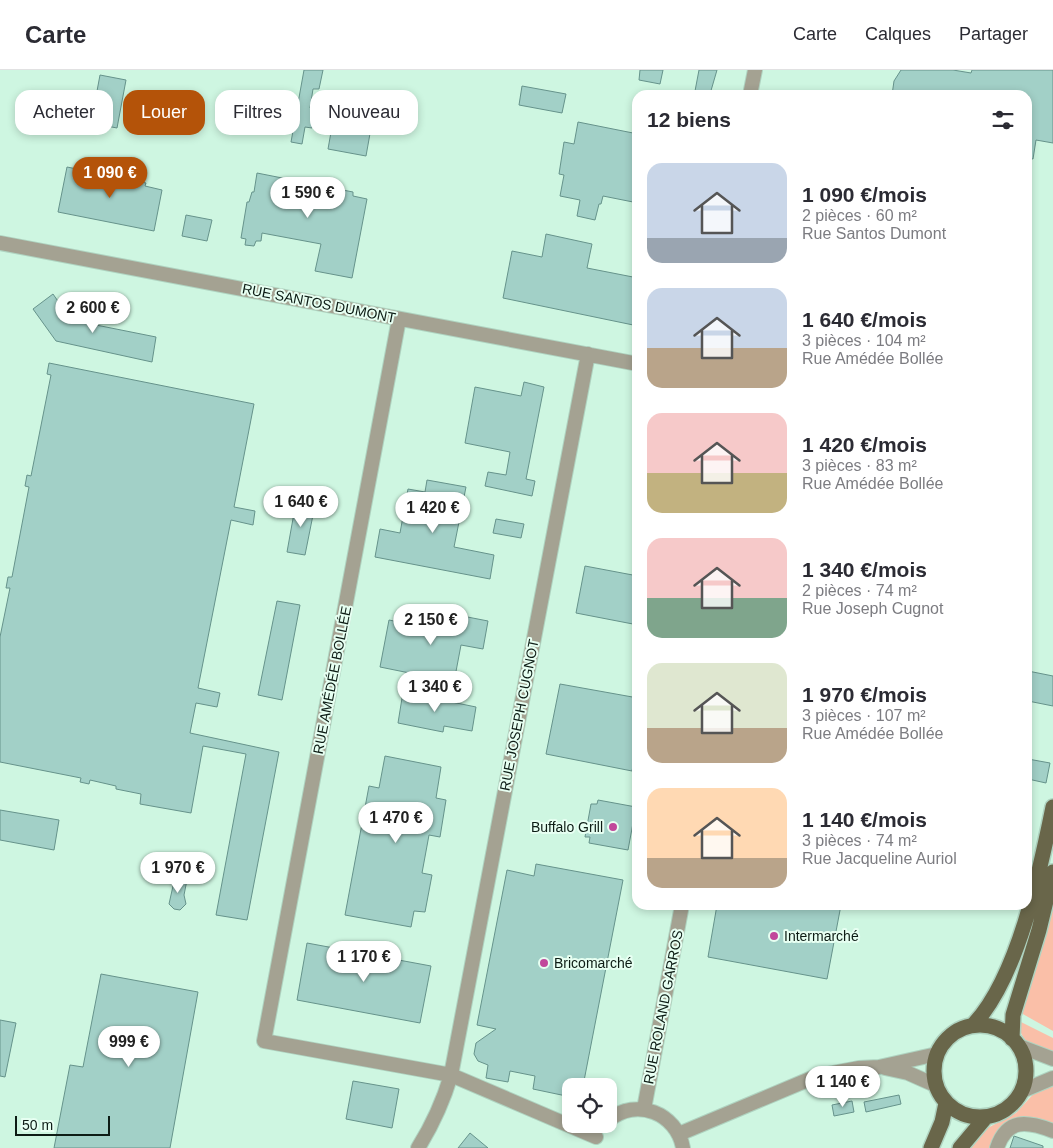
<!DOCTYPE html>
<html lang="fr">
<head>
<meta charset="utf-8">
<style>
	body { margin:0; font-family:Arial,sans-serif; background:#f7f7f7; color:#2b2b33; height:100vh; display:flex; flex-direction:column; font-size:19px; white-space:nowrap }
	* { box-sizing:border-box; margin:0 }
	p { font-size:16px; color:#7c7c81 }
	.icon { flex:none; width:28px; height:28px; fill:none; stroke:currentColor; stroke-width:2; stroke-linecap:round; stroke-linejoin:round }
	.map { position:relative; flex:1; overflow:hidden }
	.panel { position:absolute; left:632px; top:20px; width:400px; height:820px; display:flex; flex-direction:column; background:#fff; border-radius:15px; box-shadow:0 2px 8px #0003 }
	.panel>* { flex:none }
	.top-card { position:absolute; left:15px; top:20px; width:475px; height:45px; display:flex; gap:10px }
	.controls { position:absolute; left:562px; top:1008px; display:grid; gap:10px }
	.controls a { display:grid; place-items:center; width:55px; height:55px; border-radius:10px; background:#fff; box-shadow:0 2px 8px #0003; font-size:25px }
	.scale { position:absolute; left:15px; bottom:12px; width:95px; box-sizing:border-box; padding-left:5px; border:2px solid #0d1c15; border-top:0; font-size:14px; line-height:18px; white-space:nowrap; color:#0d1c15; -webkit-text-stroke:4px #e7fff2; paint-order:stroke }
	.price { position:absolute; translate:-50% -42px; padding:0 11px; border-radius:18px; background:#fff; color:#222; font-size:16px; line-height:32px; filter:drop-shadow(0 1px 2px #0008) }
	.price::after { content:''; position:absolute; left:50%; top:30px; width:15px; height:11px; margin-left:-8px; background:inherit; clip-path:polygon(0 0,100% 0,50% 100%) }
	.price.on { background:#b45309; color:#fff }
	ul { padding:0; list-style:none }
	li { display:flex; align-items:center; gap:15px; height:125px; padding:0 15px }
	li span { display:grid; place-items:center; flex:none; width:140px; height:100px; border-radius:15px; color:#555 }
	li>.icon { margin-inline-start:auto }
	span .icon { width:60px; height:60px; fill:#fffc; stroke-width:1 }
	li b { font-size:21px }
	h2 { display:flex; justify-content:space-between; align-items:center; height:60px; padding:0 15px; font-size:21px }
	.tag { padding:0 18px; border-radius:15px; background:#fff; box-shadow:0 2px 8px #0003; font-size:18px; line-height:45px }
	.tag.on { background:#b45309; color:#fff }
	header { display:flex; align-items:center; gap:30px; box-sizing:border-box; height:70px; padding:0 25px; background:#fff; border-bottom:1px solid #e1e1e2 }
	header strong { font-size:24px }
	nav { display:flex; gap:28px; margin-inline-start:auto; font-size:18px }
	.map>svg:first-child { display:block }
</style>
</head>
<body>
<header>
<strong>Carte</strong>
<nav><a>Carte</a><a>Calques</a><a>Partager</a></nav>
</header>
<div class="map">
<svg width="1053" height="1078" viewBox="0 0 1053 1078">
	<rect width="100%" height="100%" fill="#cef6e1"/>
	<path fill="#fabfa8" d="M1053,833V961L1021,943Z
		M1019,951L1053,968V985C1035,978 1019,973 1019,951Z
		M1053,1014V1055L1033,1049L991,1078H970L982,1061L1016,1043L1038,1019Z"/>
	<path fill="#a2d0c7" stroke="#66938b" d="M304,0H323L319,19H313L310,38L316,39L312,58L305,57L302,74L291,72Z
		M640,0H663L660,14L639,10Z
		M699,0H717L710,24L695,21Z
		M901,0H953L971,3L972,0H1053V73L1036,70L1033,89L1028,88V25H892L894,11Z
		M100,5L126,10L117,58L91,53Z
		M522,16L566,24L562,43L519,35Z
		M338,23L376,30L366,86L328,79Z
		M578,52L638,64V133L603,126L601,134H599L595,150L577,146L580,130L560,126L564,105L559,104L564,72L574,74Z
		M67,97L146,113L145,116L162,120L154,161L58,142Z
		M257,103L353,122V126L367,129L352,208L315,201L321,174L262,163L261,171H256L254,176L245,175L246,169L241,168L247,132H249L252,122H254Z
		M186,145L212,150L207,171L182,166Z
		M546,164L592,174L587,198L638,208V256L503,228L512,181L542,187Z
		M53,224L71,250L156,267L152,292L56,271L33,239Z
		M49,293L254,334L234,437L255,441L253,455L231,450L198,618L220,623L217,637L196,633L190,663L279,682L247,850L216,845L246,684L203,676L191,743L140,734L141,724L116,719V716L90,710L89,714L80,712L81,708L0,692V567L10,518H6L8,507H12L29,417L25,416L27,405L31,406L51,305L47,304Z
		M524,312L544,317L526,409L535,411L532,426L485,416L488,402L506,405L510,382L465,373L475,317L521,326Z
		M427,410L466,417L454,477L494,485L490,509L375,487L380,459L400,463L408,419L425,422Z
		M296,432L315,435L305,485L287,482Z
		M496,449L524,454L521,468L493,463Z
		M585,496L638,506V555L576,543Z
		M277,531L300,535L282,630L258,625Z
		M447,543L488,551L483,579L461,575L454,612L380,597L389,550L443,561Z
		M1028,601L1053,606V636L1028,631Z
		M560,614L638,628V670L632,701L546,684Z
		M403,622L476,637L472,661L444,656L443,662L398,653Z
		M385,686L441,697L436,728L446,730L440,767L429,765L422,803L432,805L425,842L414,841L411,857L345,845L369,716L379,718Z
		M1028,689L1050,693L1046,713L1028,709Z
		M598,730L636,737L628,780L589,773L590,767H585L591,734H597Z
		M0,740L59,750L54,780L0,770Z
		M536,794L623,810L583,1016H571V1027L533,1019L535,1006L510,1001L508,1012L486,1008L488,995L478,991L474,984L476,973L496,959L477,955L507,800L534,806Z
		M175,807L187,810L184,825L186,834L180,840L174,839L169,834Z
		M717,835H841L827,909L708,887Z
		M307,873L431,896L420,953L297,930Z
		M101,904L198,922L170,1078H54L70,995L83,997Z
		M0,950L16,953L5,1007L0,1006Z
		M353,1011L399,1019L392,1058L346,1049Z
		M899,1025L901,1034L866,1042L864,1032Z
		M852,1031L854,1042L834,1046L832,1035Z
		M470,1063L488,1078H458Z
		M1014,1066L1043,1076V1078H1010Z"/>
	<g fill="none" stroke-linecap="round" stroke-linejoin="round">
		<g stroke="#afd3c0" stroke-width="16">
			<path id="minor" d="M750,25L755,0
				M0,173L638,294
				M399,249L264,971L451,1005L596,1067
				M1019,976L1053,989
				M885,998L908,1003L935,1015
				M1022,1021L1053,1008
				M644,1039L682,835
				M609,1050C636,1027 677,1043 683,1078
				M679,1064L817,1006L859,998L879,997L937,984
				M418,1078C433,1054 443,1032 451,1005L588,284
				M997,1078C1007,1048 1027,1051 1053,1061"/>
		</g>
		<g stroke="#afd3c0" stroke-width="18">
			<path id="primary" d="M934 1001a46 46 0 1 1 92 0a46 46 0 1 1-92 0Z
				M973,955C1018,908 1040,801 1053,737
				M1012,969L1013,945L1039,860L1053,802
				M931,1078L942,1052L946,1033
				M960,1078L986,1047"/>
		</g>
		<use href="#minor" stroke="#a4a292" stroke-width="14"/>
		<use href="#primary" stroke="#69664a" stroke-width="15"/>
	</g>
	<g fill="#c1489b" stroke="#e7fff2" stroke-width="2">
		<circle cx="613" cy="757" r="5"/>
		<circle cx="774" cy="866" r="5"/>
		<circle cx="544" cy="893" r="5"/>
	</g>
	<g text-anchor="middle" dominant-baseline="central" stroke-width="4" stroke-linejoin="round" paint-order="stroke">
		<g font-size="14" fill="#0d1c15" stroke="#e7fff2">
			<text transform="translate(319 233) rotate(11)">RUE SANTOS DUMONT</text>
			<text transform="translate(332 610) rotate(-79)">RUE AMÉDÉE BOLLÉE</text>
			<text transform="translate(519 645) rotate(-79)">RUE JOSEPH CUGNOT</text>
			<text transform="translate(663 937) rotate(-79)">RUE ROLAND GARROS</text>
		</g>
		<g font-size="14" fill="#0d1c15" stroke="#e7fff2" text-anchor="start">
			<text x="603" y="757" text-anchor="end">Buffalo Grill</text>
			<text x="784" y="866">Intermarché</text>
			<text x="554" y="893">Bricomarché</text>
		</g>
	</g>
</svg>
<div class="controls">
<a><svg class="icon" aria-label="locate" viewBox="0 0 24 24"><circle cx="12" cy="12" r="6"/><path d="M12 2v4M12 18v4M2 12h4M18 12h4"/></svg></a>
</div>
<div class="scale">50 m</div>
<b class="price on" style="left:110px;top:129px">1 090 €</b>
<b class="price" style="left:308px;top:149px">1 590 €</b>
<b class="price" style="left:93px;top:264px">2 600 €</b>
<b class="price" style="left:301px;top:458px">1 640 €</b>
<b class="price" style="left:433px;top:464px">1 420 €</b>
<b class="price" style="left:431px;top:576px">2 150 €</b>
<b class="price" style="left:435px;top:643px">1 340 €</b>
<b class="price" style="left:396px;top:774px">1 470 €</b>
<b class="price" style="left:178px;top:824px">1 970 €</b>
<b class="price" style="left:364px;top:913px">1 170 €</b>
<b class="price" style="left:129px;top:998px">999 €</b>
<b class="price" style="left:843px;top:1038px">1 140 €</b>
<div class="top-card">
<a class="tag">Acheter</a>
<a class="tag on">Louer</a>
<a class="tag">Filtres</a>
<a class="tag">Nouveau</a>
</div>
<section class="panel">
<h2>12 biens<svg class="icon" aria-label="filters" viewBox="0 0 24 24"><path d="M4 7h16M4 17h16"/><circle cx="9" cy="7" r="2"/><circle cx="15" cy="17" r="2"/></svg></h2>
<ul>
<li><span style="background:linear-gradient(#c9d6e8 75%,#9aa5b1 0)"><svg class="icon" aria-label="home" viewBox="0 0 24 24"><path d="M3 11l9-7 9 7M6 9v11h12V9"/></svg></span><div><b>1 090 €/mois</b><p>2 pièces · 60 m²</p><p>Rue Santos Dumont</p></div></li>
<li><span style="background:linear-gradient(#c9d6e8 60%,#b9a48a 0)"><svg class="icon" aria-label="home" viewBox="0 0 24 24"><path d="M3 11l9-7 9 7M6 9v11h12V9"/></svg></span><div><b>1 640 €/mois</b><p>3 pièces · 104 m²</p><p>Rue Amédée Bollée</p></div></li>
<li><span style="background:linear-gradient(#f6c9c9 60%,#c2b280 0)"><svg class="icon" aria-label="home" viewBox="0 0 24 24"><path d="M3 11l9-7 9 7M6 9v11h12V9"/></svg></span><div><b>1 420 €/mois</b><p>3 pièces · 83 m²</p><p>Rue Amédée Bollée</p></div></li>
<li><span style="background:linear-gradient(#f6c9c9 60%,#7fa58c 0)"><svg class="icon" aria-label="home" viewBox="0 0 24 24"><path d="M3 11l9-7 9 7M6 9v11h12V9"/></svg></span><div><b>1 340 €/mois</b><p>2 pièces · 74 m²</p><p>Rue Joseph Cugnot</p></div></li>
<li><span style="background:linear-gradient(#dfe7d0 65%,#b9a48a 0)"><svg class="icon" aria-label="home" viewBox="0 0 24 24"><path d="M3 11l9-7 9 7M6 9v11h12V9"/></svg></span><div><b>1 970 €/mois</b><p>3 pièces · 107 m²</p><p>Rue Amédée Bollée</p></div></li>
<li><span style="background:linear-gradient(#ffd9b3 70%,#b9a48a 0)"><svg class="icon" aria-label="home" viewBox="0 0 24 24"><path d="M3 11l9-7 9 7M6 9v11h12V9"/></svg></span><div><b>1 140 €/mois</b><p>3 pièces · 74 m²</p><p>Rue Jacqueline Auriol</p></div></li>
</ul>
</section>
</div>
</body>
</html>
